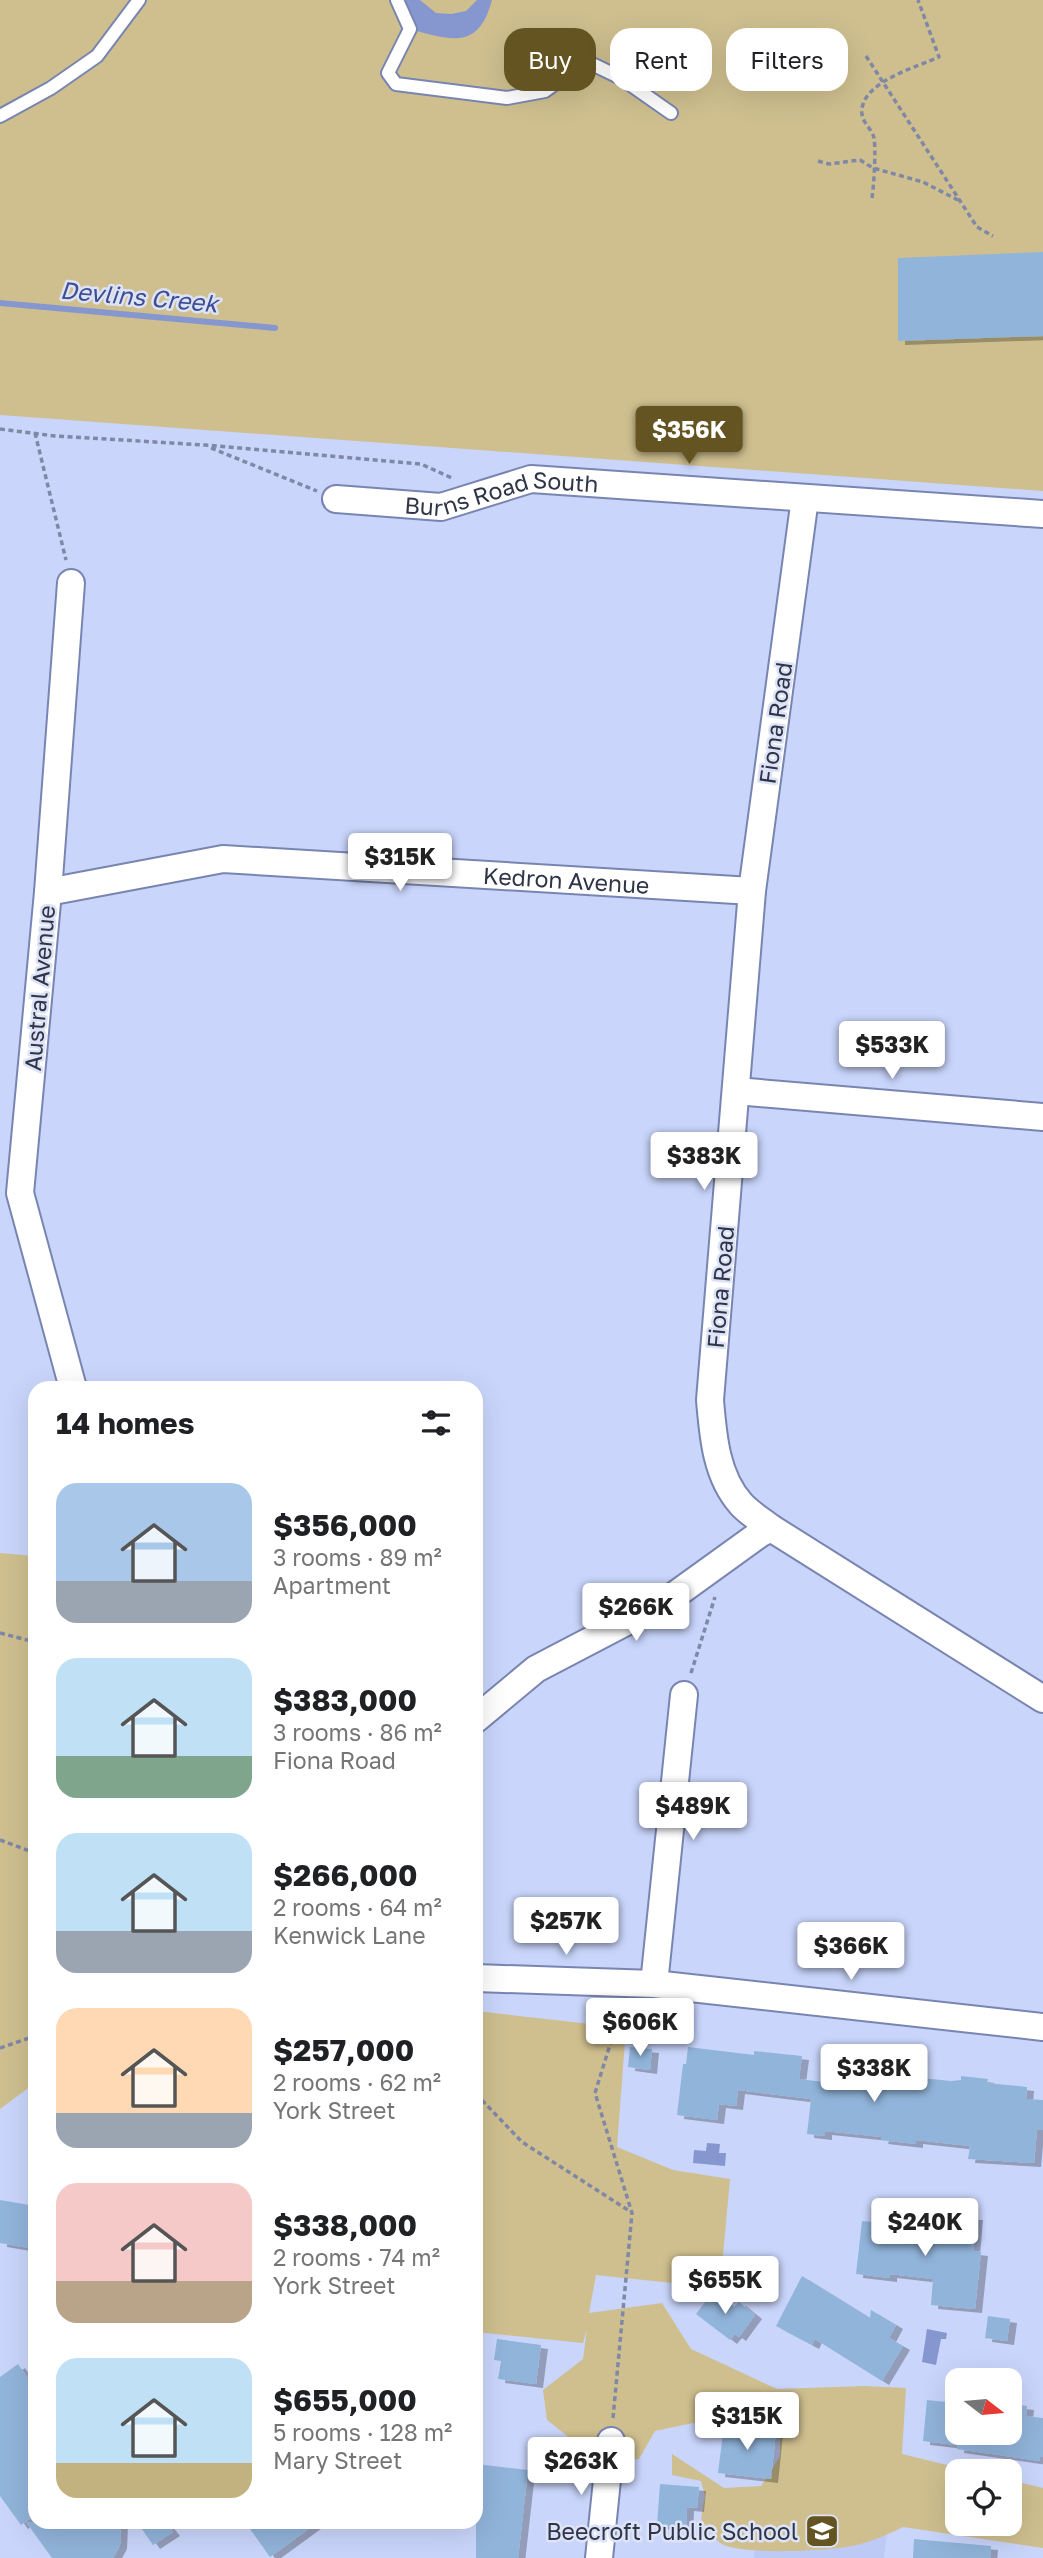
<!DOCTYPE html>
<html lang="en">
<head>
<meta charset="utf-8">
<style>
	body { margin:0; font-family:"Golos Text",sans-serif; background:#f2f2f2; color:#202124; height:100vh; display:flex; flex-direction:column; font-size:26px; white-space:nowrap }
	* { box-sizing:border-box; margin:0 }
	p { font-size:23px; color:#757577 }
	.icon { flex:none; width:38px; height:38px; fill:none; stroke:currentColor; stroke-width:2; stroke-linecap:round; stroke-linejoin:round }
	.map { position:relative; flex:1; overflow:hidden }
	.details { position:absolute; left:28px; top:1381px; width:455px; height:1148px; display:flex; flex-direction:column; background:#fff; border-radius:21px; box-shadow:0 7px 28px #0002 }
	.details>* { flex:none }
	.banner { position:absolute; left:504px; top:28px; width:434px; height:63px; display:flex; gap:14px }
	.needle { width:46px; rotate:106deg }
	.fabs { position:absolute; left:945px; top:2368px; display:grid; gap:14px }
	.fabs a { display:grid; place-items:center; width:77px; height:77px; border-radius:14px; background:#fff; box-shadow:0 7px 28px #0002; font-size:35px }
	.price { position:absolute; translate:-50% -60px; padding:0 16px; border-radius:7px; background:#fff; color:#222; font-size:23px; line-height:46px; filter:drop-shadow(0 2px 4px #0008) }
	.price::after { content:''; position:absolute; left:50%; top:42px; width:21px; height:16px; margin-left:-10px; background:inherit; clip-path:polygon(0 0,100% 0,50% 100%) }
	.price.active { background:#645421; color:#fff }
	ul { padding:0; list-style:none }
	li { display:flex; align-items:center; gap:21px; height:175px; padding:0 28px }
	li span { display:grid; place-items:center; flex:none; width:196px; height:140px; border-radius:21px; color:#555 }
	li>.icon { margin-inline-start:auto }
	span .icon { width:84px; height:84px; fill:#fffc; stroke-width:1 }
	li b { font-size:30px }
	h2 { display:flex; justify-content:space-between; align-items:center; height:84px; padding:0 28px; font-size:30px }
	.chip { padding:0 24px; border-radius:21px; background:#fff; box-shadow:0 7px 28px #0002; font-size:24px; line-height:63px }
	.chip.active { background:#645421; color:#fff }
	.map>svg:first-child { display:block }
</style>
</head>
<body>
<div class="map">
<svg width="1043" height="2558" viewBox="0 0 1043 2558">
	<defs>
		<filter id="shadow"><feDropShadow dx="7" dy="4" stdDeviation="0" flood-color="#0004"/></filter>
	</defs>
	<rect width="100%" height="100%" fill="#c9d5fb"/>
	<path fill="#bdcaf6" d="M761,2491L890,2505L884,2558H754Z"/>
	<path fill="#cfbf8f" d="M0,0H1043V491L0,415Z
		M0,1553L35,1556V2083L0,2109Z
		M476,2011L626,2028L617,2147L673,2170L730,2179L720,2288L596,2275L589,2313L662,2303L691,2349L777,2389L864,2386L906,2388L902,2454L972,2471H957V2524H1010V2480L1043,2488V2548L903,2527C885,2536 866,2544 846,2547C823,2551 742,2555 722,2544C714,2540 707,2527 701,2519L705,2496L701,2481L672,2475V2454L724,2488L761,2486L780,2456V2423L737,2418L693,2423L655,2431L639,2459L616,2462L585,2450L547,2420L543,2390L583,2359L587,2329L583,2343L476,2332Z"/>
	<path fill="#8696cf" d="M400,0H420L436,13L451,14L466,11L477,0H492C479,49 453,41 413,30Z
		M707,2143L720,2144L719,2153H726L725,2166L693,2163L694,2150L706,2151Z
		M927,2329L947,2333L946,2339H941L936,2365L922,2362Z"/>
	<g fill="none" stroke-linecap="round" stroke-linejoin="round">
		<path stroke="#8696cf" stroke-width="6" d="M0,303L275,328"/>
	</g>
	<path fill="#91b4da" filter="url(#shadow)" d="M1043,252V336L898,341V258Z
		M630,2047L652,2049L650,2070L628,2067Z
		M688,2047L754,2055V2051L802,2056L799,2079L876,2088L877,2080L885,2081V2077L900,2079L901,2076L951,2081L961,2080V2076L988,2079L987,2083L1027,2087L1026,2099L1043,2100V2130H1037L1034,2163L968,2159L970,2146L916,2140V2144L881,2140L882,2137L825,2131V2136L807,2134L811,2099L738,2090L736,2106L719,2104L717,2120L677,2115L683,2064H686Z
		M0,2200L35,2206V2249L0,2243Z
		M949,2215L976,2216L973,2251L981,2252L975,2309L931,2305L933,2279L890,2274V2278L856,2274L862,2221L900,2224V2229L948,2234Z
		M802,2276L870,2318L871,2310L896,2325L889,2338L903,2346L882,2381L815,2339L812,2345L776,2326Z
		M713,2292L733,2308L739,2302L755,2315L739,2337L735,2334L730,2340L696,2314Z
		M988,2316L1010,2319L1007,2341L985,2338Z
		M497,2339L541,2345L536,2384L498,2379L501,2361L494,2360Z
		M18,2364L35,2389V2515L21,2525L0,2496V2377Z
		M927,2400L957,2403V2445L923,2441Z
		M1010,2404L1027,2406L1026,2416L1043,2418V2457H1040V2461L957,2449L959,2432H1010Z
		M724,2425L776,2431L771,2479L718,2473Z
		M476,2464L528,2470L518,2558H476Z
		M660,2484L699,2487L697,2508L687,2507L686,2528L657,2525Z
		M26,2522H121L120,2545L113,2558H52Z
		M137,2522H165L173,2532L153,2545Z
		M245,2522H318L270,2557Z
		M914,2539L991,2546L990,2558H913Z"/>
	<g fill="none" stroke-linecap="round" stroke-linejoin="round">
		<g stroke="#7985b1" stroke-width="16">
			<path id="lane" d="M397,0L410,29L388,73L396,84L507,98L545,91L570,73L590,63L621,78L671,113
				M0,116L51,88L97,56L139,0"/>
		</g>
		<g stroke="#7985b1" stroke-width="30">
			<g id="street">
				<path d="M805,498L752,891L710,1400C713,1436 716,1476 741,1504C749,1513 762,1521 771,1528L1043,1699"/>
				<path id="s1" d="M336,499L441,507L531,479L1043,514"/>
				<path d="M71,583L48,892L20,1193L73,1388"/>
				<path id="s2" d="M48,892L223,859L752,891"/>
				<path d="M736,1091L1043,1117"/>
				<path d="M476,1719L536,1669L668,1600L761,1533L771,1528"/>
				<path d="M476,1978L654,1984L1043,2027"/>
				<path d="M654,1984L684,1695"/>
				<path d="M599,2558L611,2441"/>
			</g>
		</g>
		<path stroke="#7f88a5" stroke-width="3.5" stroke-dasharray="5 3.5" stroke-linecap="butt" d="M866,56L977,227L993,236
			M818,161L829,164L860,160L873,168L923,182L958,200
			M872,198C874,185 876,150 874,138C872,128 860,122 862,109C865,81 917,67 939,57L918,0
			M0,429L55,436L205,445L421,464L452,478
			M35,433L66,560
			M211,448L317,491
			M0,1633L35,1642
			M691,1673L715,1597
			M0,1840L35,1853
			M0,2048L35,2036
			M476,2094L522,2142L631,2212
			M613,2418L632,2213L595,2093L622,2006"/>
		<use href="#lane" stroke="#fff" stroke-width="12"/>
		<use href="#street" stroke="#fff" stroke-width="26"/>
	</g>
	<defs>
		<g id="school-square" transform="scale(1.75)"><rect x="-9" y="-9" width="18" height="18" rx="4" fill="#645421" stroke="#dde3f6"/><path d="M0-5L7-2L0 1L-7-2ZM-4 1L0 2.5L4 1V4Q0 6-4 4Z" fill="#fff"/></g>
	</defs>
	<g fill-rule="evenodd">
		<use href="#school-square" x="822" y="2531"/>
	</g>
	<g text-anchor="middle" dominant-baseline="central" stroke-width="5" stroke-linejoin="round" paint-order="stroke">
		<g font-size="23" fill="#2f3547" stroke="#dde3f6">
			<text stroke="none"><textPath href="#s1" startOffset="168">Burns Road South</textPath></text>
			<text transform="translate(775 723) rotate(-82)">Fiona Road</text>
			<text stroke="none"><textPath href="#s2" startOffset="522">Kedron Avenue</textPath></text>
			<text transform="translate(39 988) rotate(-85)">Austral Avenue</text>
			<text transform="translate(720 1287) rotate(-85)">Fiona Road</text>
		</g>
		<g font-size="23" fill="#2f3547" stroke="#dde3f6" text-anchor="end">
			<text x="798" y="2531">Beecroft Public School</text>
		</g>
		<g font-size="24" font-style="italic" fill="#3d4d93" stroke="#dde3f6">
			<text transform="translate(139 296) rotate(5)">Devlins Creek</text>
		</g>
	</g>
</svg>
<div class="fabs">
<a><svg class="needle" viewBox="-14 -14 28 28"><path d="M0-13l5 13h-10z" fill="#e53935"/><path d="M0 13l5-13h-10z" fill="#757577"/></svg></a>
<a><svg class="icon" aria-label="locate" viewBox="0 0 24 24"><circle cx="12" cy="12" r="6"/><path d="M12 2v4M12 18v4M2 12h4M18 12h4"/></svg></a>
</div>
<b class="price active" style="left:689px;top:466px">$356K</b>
<b class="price" style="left:400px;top:893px">$315K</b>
<b class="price" style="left:892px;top:1081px">$533K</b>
<b class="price" style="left:704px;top:1192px">$383K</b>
<b class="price" style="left:636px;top:1643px">$266K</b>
<b class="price" style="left:693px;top:1842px">$489K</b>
<b class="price" style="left:566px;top:1957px">$257K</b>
<b class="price" style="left:851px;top:1982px">$366K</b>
<b class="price" style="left:640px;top:2058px">$606K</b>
<b class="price" style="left:874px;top:2104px">$338K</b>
<b class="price" style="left:925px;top:2258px">$240K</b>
<b class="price" style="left:725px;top:2316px">$655K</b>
<b class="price" style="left:747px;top:2452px">$315K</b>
<b class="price" style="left:581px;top:2497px">$263K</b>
<div class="banner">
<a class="chip active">Buy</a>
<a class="chip">Rent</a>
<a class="chip">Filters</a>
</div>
<section class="details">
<h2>14 homes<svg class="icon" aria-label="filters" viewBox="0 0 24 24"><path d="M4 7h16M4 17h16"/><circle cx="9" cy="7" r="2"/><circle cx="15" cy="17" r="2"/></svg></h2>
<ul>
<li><span style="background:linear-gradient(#a9c7e8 70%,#9aa5b1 0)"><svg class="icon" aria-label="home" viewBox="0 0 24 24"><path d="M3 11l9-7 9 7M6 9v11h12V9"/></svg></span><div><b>$356,000</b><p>3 rooms · 89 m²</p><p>Apartment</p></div></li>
<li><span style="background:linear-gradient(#bfe0f5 70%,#7fa58c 0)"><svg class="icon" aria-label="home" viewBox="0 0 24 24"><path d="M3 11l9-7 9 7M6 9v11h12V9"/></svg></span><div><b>$383,000</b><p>3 rooms · 86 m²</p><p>Fiona Road</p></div></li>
<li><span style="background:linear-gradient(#bfe0f5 70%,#9aa5b1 0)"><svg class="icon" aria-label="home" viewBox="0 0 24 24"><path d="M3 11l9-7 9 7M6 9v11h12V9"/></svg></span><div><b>$266,000</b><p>2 rooms · 64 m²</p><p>Kenwick Lane</p></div></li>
<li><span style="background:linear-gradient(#ffd9b3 75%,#9aa5b1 0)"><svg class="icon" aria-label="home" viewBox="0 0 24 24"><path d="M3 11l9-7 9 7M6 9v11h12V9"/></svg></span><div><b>$257,000</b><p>2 rooms · 62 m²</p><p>York Street</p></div></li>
<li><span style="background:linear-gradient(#f6c9c9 70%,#b9a48a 0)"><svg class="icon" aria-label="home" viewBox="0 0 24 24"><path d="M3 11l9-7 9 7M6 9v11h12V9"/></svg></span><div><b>$338,000</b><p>2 rooms · 74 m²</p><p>York Street</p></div></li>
<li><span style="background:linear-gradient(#bfe0f5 75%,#c2b280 0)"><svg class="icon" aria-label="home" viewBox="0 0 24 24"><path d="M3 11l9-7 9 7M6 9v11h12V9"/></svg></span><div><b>$655,000</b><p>5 rooms · 128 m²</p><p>Mary Street</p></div></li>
</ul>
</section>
</div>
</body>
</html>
